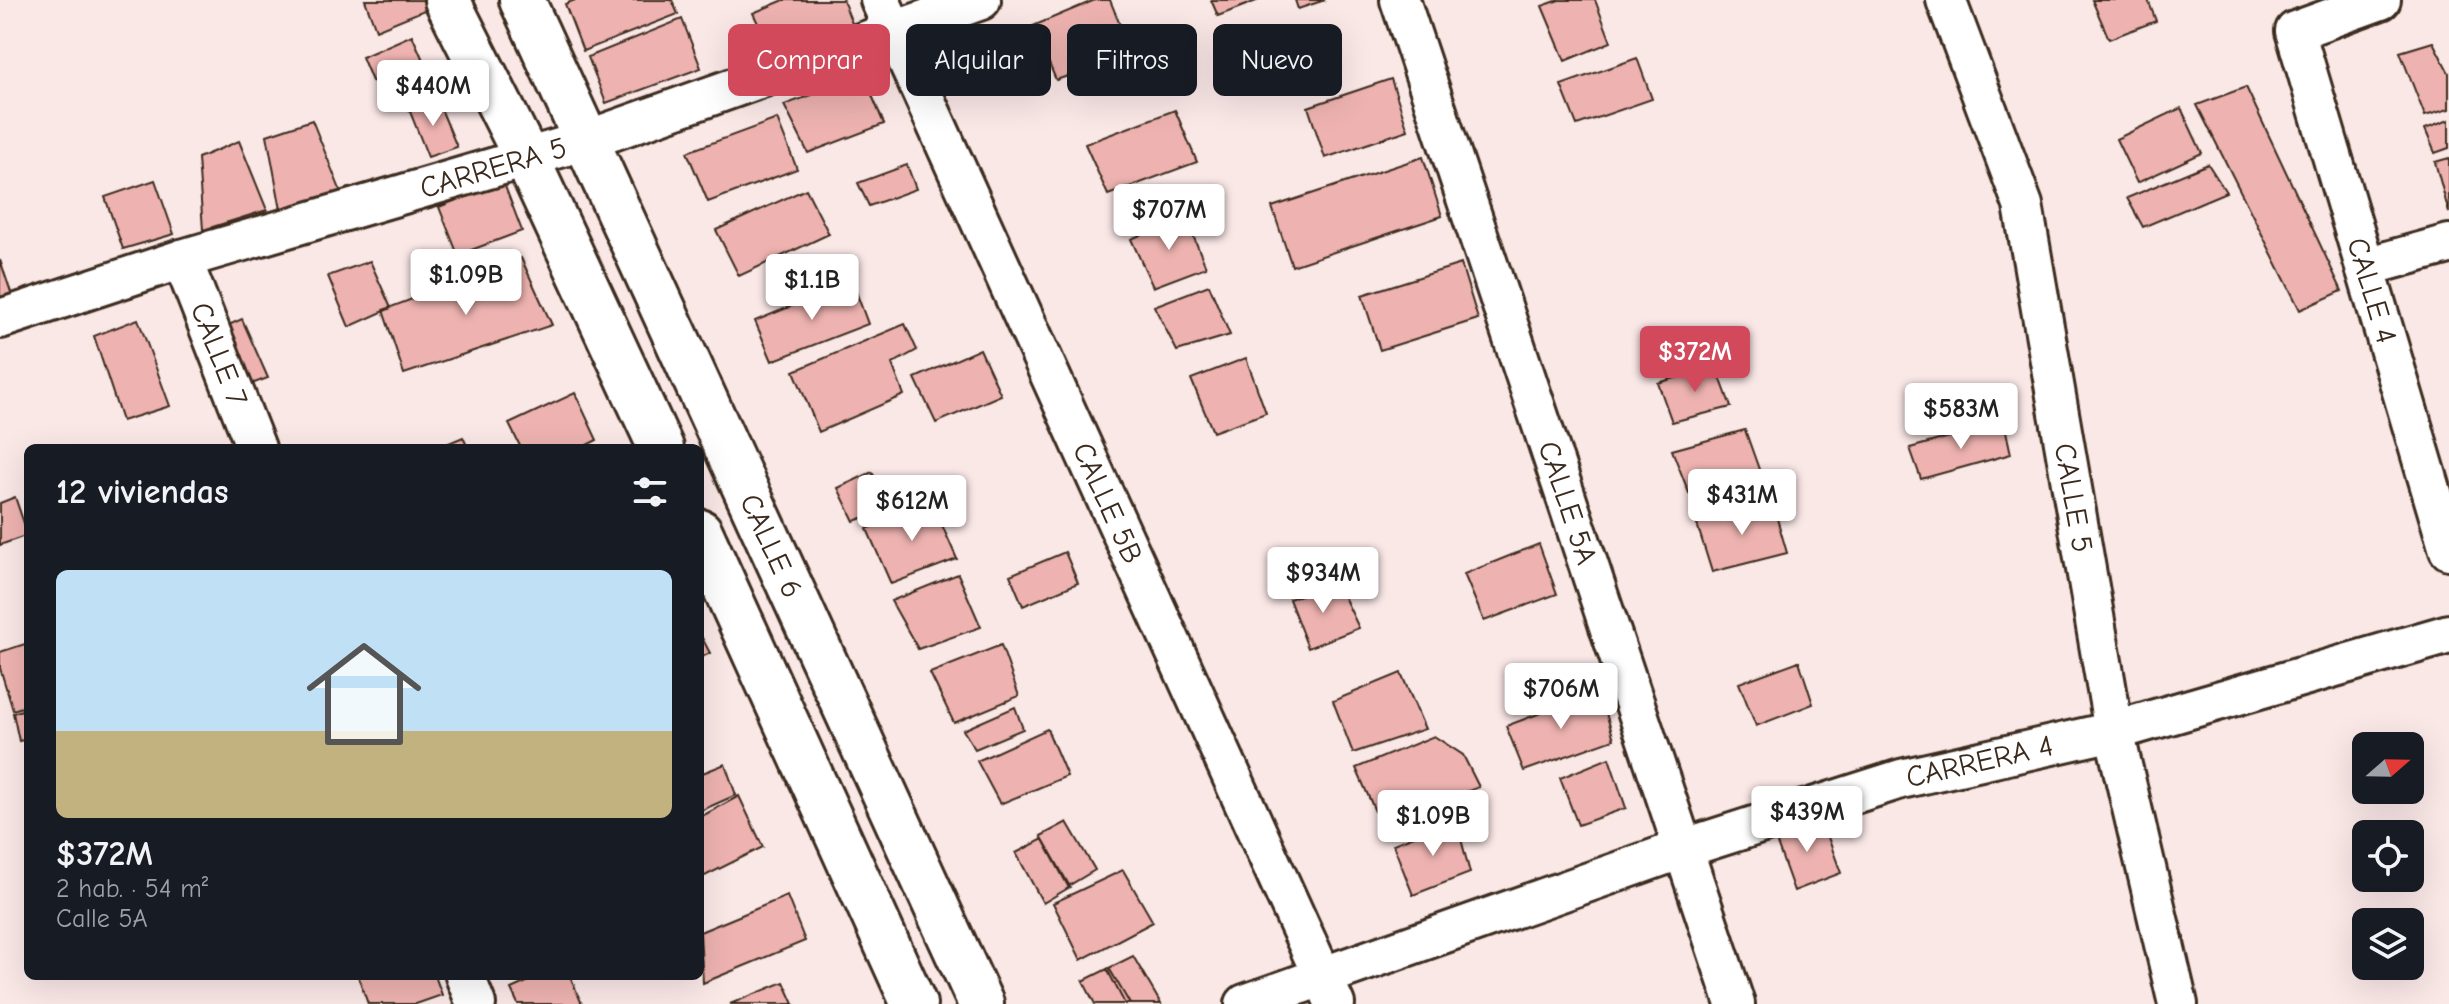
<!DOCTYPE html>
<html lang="es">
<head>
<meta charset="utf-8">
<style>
	body { margin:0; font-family:"Comic Neue",sans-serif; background:#20242c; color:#f1f3f6; height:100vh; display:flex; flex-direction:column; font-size:30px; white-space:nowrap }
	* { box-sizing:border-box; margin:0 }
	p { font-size:26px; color:#9ea1a6 }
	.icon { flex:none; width:44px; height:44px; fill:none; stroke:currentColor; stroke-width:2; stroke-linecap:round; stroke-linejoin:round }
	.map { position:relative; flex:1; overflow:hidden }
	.side { position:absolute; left:24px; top:444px; width:680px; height:536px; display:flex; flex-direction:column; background:#171b24; border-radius:12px; box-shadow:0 8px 32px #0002 }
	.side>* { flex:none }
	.hud { position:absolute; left:728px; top:24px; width:760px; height:72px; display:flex; gap:16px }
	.needle { width:52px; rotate:70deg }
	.tools { position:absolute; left:2352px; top:732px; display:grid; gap:16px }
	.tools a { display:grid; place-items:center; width:72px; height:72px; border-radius:12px; background:#171b24; box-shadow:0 8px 32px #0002; font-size:40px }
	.price { position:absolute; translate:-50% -68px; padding:0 18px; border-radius:8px; background:#fff; color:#222; font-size:26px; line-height:52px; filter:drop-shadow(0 2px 4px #0008) }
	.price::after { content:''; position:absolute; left:50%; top:48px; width:24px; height:18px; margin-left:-12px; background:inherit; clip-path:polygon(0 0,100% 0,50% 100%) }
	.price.selected { background:#d1495b; color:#fff }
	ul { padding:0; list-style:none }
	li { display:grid; align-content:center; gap:16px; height:424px; padding:0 32px }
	li span { display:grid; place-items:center; height:248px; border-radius:12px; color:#555 }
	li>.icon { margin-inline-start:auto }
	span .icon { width:144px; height:144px; fill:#fffc; stroke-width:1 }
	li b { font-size:34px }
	h2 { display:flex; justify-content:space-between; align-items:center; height:96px; padding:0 32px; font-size:34px }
	.chip { padding:0 28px; border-radius:12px; background:#171b24; box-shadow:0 8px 32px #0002; font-size:28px; line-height:72px }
	.chip.selected { background:#d1495b; color:#fff }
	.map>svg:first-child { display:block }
</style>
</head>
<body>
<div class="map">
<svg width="2449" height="1004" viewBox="0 0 2449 1004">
	<rect width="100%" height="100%" fill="#fae8e7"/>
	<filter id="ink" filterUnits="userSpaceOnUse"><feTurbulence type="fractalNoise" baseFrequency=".0125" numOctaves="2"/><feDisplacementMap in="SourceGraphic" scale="16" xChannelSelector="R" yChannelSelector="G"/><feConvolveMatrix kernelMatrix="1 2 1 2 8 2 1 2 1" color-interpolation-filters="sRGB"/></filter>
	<g filter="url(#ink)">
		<path fill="#eeb3b0" stroke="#3b2a1e" stroke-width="2" d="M365,0H423L427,9L376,30Z
			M575,0H672L678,14L583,51L565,4Z
			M784,0H843L853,26L774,57L753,13Z
			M1095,0H1110L1132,55L1056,80L1033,26Z
			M1211,0H1259L1218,16Z
			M1295,0H1325L1298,9Z
			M1559,0H1595L1611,42L1565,61L1542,6Z
			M2092,0H2148L2156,21L2109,39Z
			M682,19L701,68L606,103L588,57Z
			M412,35L434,85L405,96L372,81L362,57Z
			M2433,42L2449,73V109L2425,116L2400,52Z
			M1637,58L1652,99L1577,125L1561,85Z
			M864,76L884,124L808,153L784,105Z
			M1391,79L1408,130L1325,158L1308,107Z
			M2246,87L2342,291L2300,310L2197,105Z
			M436,97L457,147L428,157L409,109Z
			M2181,108L2202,153L2137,183L2116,139Z
			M1175,110L1197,162L1108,195L1085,144Z
			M777,119L797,169L708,202L687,152Z
			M312,120L341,192L281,210L267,135Z
			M2449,120V148L2435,153L2425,129Z
			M239,141L267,210L203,230L198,158Z
			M1423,157L1442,216L1292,266L1272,207Z
			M2449,158V213L2435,162Z
			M2208,164L2226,192L2143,227L2127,198Z
			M907,165L916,189L869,206L858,183Z
			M155,180L174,234L123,249L105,197Z
			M503,181L522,231L458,255L439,207Z
			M806,189L829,234L739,276L716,230Z
			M1185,216L1206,267L1153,287L1131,239Z
			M521,258L552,325L404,374L383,310Z
			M0,260L18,313L0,319Z
			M370,261L391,308L349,327L328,276Z
			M1461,264L1478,319L1380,350L1362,295Z
			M852,281L868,324L772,361L755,321Z
			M1209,285L1230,335L1177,351L1154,306Z
			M138,319L170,406L122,421L94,336Z
			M242,319L268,378L238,389L215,331Z
			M905,324L917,350L892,364L904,395L819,432L794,371Z
			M980,349L1001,395L936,423L915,378Z
			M1246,358L1266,413L1213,432L1191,379Z
			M1716,366L1731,407L1672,422L1658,383Z
			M575,393L597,440L581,448H521L509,424Z
			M2004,422L2011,454L1921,479L1910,448Z
			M1745,430L1761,475L1689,493L1672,450Z
			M463,437L468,448H437Z
			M872,472L890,508L854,521L838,488Z
			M15,497L28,535L0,545V503Z
			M931,500L957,559L891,584L867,529Z
			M1772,501L1787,553L1712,572L1696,521Z
			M1539,544L1557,594L1484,621L1464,574Z
			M1065,552L1078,583L1023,606L1010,575Z
			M958,574L981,627L918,649L891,601Z
			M1337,582L1359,628L1308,648L1289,599Z
			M700,634L710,653L700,658Z
			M28,643V705L13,710L0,668V652Z
			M1001,645L1019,696L954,723L930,673Z
			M1799,661L1813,704L1756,726L1739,683Z
			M1401,673L1425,729L1353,753L1333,701Z
			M1599,691L1614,739L1524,771L1506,726Z
			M1015,707L1023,729L975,749L963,730Z
			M28,708V739L19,741L13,713Z
			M1047,729L1067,776L1000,804L977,761Z
			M1434,736L1463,755L1479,787L1381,825L1356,768Z
			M1609,758L1626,808L1578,825L1560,778Z
			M725,764L736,795L700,811V774Z
			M739,796L763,847L701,878L700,817Z
			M1821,818L1841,873L1794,891L1774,835Z
			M1456,820L1470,873L1413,895L1393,844Z
			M1067,822L1095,870L1068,886L1041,836Z
			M1043,839L1070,887L1043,903L1016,853Z
			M1123,870L1153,922L1081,960L1053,903Z
			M787,896L805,941L703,983L700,932Z
			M1133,956L1161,1004H1125L1107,969Z
			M1109,968L1130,1004H1095L1083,981Z
			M358,976H435L442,995L416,1004H368Z
			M540,976H570L582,1004H518L511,989Z
			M784,982L794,1004H730Z"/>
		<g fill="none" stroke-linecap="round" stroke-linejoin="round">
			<g stroke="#3b2a1e" stroke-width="44">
				<g id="minor">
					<path id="s1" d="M880,0L1335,1004"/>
					<path id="s2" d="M1400,0L1735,1004"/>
					<path id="s3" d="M1946,0L2023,205L2114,731L2178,1004"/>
					<path id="s4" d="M2381,0L2295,31L2449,550"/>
					<path id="s5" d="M182,259L256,448"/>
					<path d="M2365,267L2449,244"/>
					<path id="s6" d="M0,319L182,259L587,140L981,0"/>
					<path d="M465,976L476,1004"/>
					<path id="s7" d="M1245,1004L1685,848L1901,779L2114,731L2449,634"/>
				</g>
			</g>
			<g stroke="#3b2a1e" stroke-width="50">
				<g id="tertiary">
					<path d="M447,0L526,157L661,448"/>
					<path id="s8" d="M522,0L981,1004"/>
					<path d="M700,532L914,1004"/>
				</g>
			</g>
			<use href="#minor" stroke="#fff" stroke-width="38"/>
			<use href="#tertiary" stroke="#fff" stroke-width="44"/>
		</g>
	</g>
	<g text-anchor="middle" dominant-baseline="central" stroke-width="6" stroke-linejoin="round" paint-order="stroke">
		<g font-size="30" fill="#3b2a1e" stroke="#fff">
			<text stroke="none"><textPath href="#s6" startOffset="516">CARRERA 5</textPath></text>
			<text stroke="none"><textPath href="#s4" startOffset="362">CALLE 4</textPath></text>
			<text stroke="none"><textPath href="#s5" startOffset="102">CALLE 7</textPath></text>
			<text stroke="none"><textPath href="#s3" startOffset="516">CALLE 5</textPath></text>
			<text stroke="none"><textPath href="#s1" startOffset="552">CALLE 5B</textPath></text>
			<text stroke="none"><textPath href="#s2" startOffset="530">CALLE 5A</textPath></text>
			<text stroke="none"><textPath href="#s8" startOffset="600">CALLE 6</textPath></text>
			<text stroke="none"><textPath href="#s7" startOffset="774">CARRERA 4</textPath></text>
		</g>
	</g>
</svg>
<div class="tools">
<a><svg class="needle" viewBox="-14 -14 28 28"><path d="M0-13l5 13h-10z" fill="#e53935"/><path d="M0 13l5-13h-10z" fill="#9ea1a6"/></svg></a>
<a><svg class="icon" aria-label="locate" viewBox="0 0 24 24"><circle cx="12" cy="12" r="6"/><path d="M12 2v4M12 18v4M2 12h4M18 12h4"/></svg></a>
<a><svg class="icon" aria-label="layers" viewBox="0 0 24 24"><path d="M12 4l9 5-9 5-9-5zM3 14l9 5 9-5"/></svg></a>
</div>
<b class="price" style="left:433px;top:128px">$440M</b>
<b class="price" style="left:1169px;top:252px">$707M</b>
<b class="price" style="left:466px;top:317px">$1.09B</b>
<b class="price" style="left:812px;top:322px">$1.1B</b>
<b class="price selected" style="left:1695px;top:394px">$372M</b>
<b class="price" style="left:1961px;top:451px">$583M</b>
<b class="price" style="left:1742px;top:537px">$431M</b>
<b class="price" style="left:912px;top:543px">$612M</b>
<b class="price" style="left:1323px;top:615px">$934M</b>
<b class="price" style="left:1561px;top:731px">$706M</b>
<b class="price" style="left:1807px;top:854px">$439M</b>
<b class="price" style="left:1433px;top:858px">$1.09B</b>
<div class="hud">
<a class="chip selected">Comprar</a>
<a class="chip">Alquilar</a>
<a class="chip">Filtros</a>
<a class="chip">Nuevo</a>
</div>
<section class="side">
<h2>12 viviendas<svg class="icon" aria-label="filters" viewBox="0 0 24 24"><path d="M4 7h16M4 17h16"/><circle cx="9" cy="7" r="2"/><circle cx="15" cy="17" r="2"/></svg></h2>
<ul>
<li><span style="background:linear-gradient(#bfe0f5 65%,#c2b280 0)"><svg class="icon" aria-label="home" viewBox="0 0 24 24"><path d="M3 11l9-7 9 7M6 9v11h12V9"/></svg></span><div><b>$372M</b><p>2 hab. · 54 m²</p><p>Calle 5A</p></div></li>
</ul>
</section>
</div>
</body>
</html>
